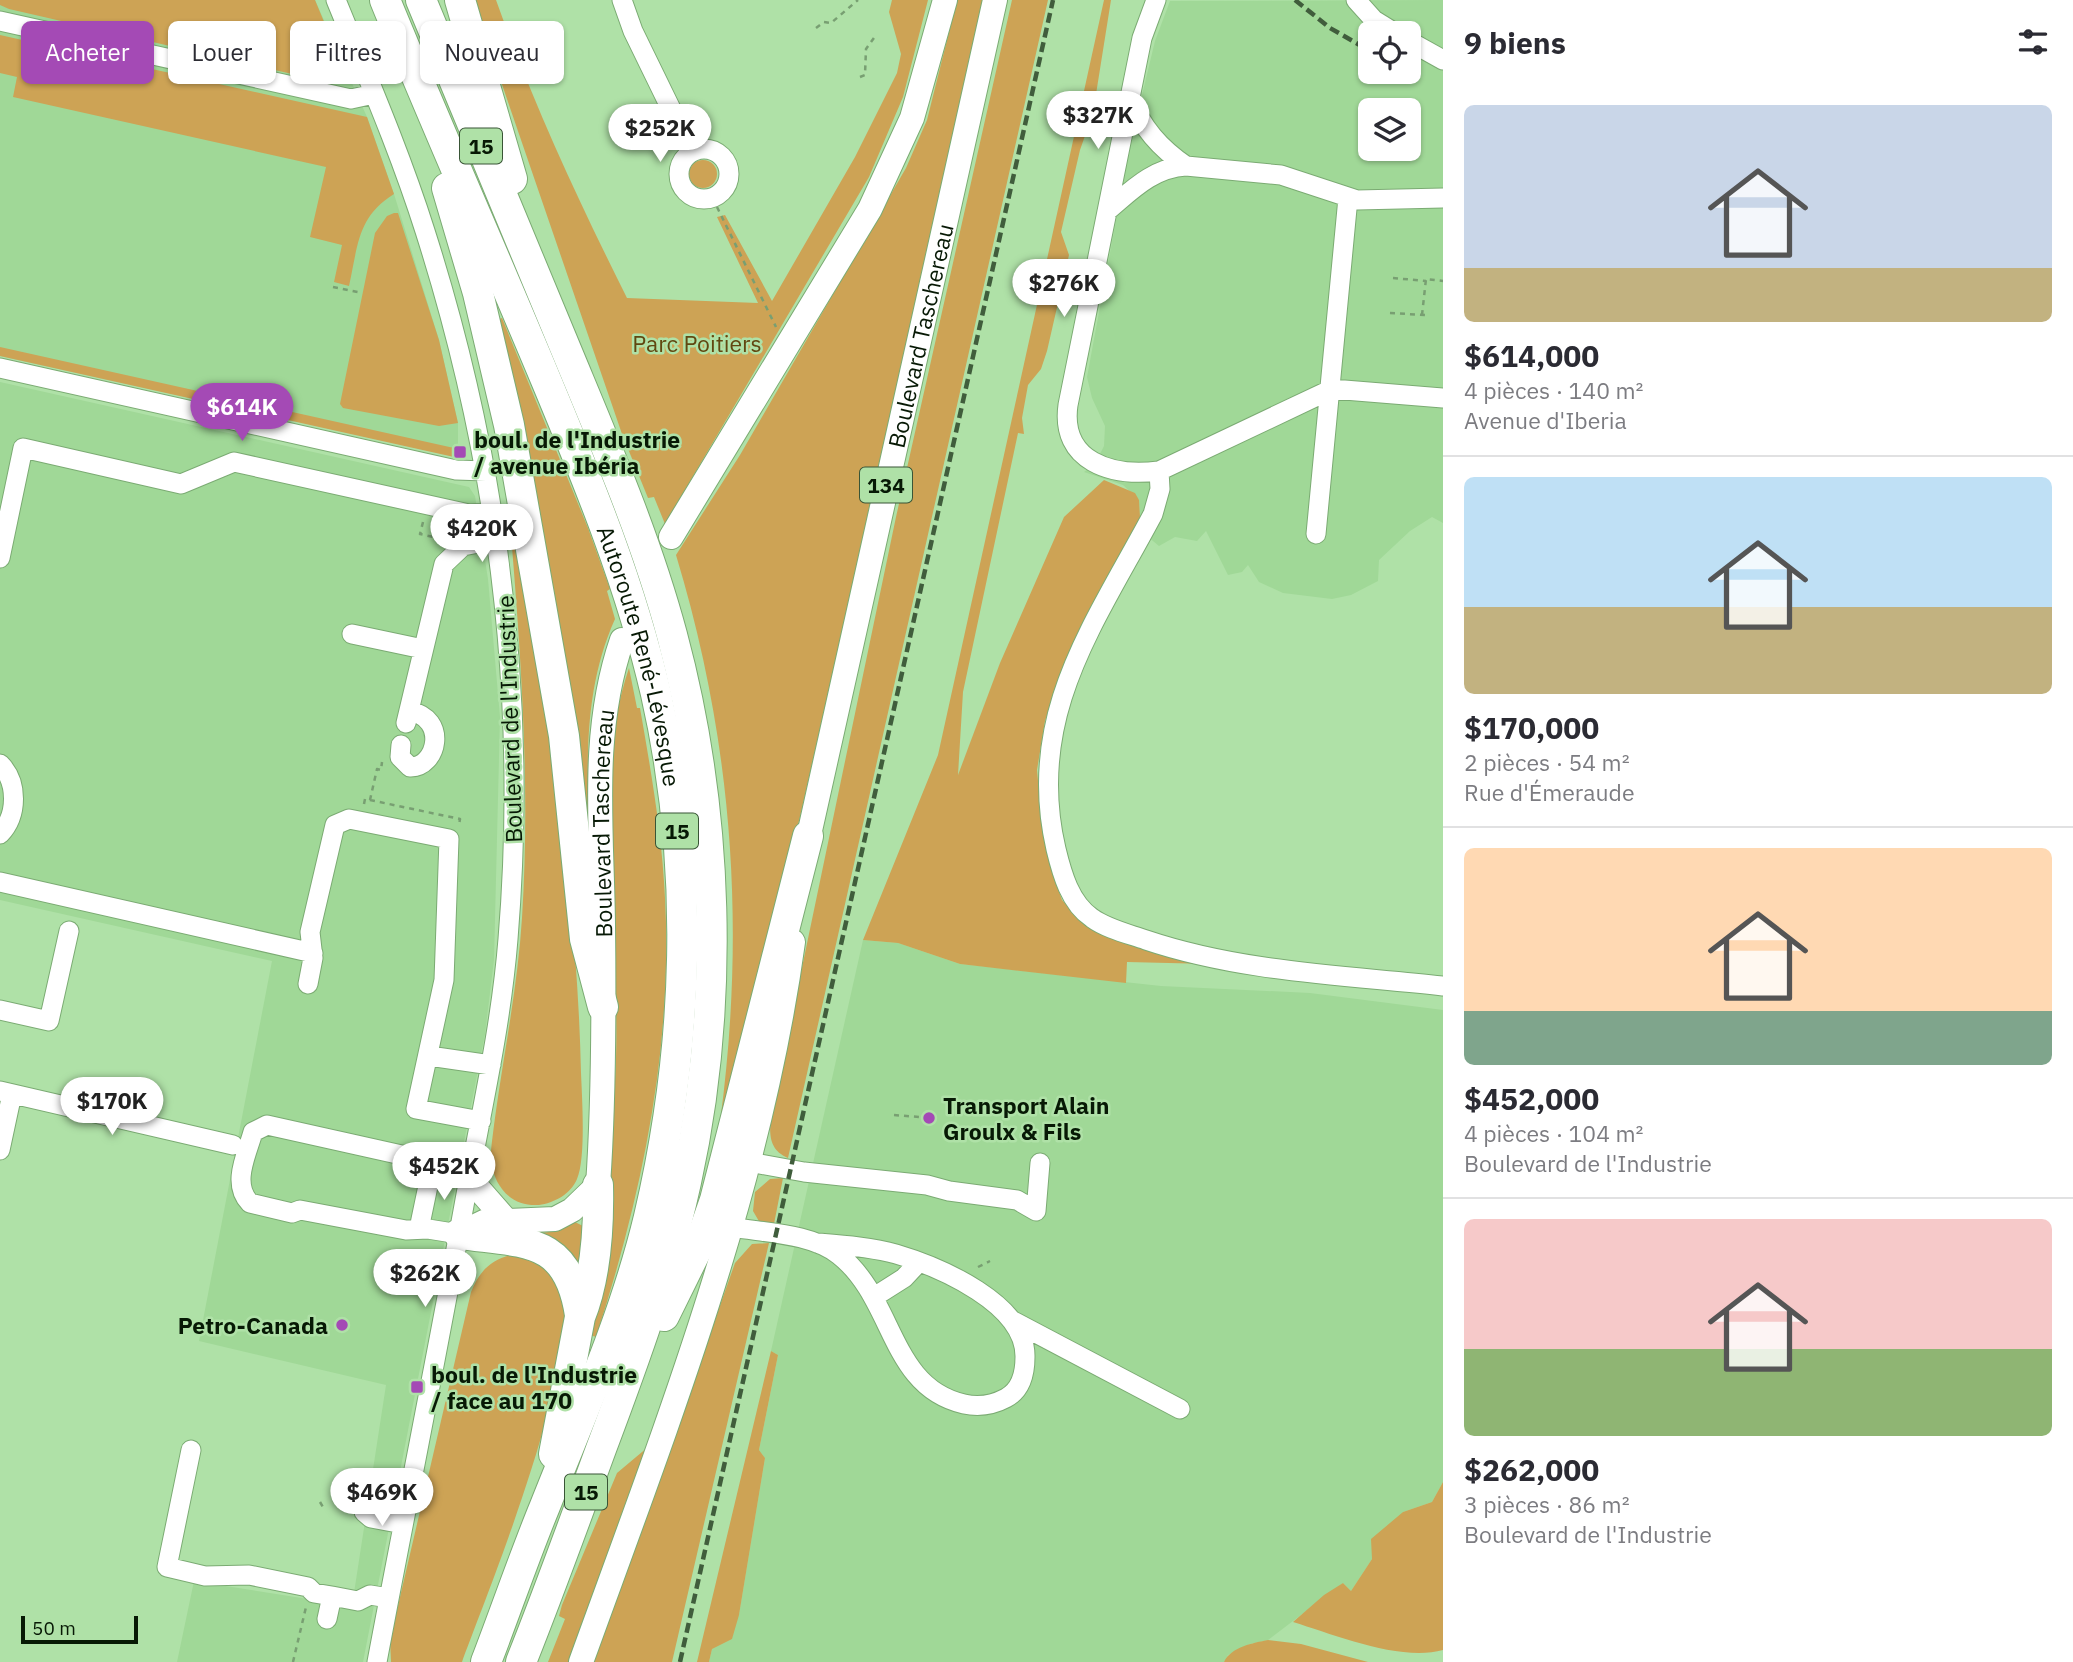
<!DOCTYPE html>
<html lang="fr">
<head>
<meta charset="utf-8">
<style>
	body { margin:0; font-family:"IBM Plex Sans",sans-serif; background:#f7f7f7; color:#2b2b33; height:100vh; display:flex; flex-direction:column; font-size:26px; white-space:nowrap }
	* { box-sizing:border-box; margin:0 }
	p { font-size:23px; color:#7c7c81 }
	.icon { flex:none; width:38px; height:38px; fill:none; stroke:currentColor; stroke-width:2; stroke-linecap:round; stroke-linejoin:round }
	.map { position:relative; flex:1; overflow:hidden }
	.side { display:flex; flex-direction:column; background:#fff; width:630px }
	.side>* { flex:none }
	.top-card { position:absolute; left:21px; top:21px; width:665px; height:63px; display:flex; gap:14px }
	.controls { position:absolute; left:1358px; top:21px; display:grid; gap:14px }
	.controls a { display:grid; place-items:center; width:63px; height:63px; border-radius:10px; background:#fff; box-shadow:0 2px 5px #0004; font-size:35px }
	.scale { position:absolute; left:21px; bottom:18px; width:117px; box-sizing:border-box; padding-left:7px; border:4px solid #071905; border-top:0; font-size:19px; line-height:24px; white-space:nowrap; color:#071905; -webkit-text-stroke:5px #afe1a7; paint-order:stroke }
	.price { position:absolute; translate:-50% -60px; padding:0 16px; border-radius:24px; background:#fff; color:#222; font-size:23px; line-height:46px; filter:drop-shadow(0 2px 4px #0008) }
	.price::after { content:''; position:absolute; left:50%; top:42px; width:21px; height:16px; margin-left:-10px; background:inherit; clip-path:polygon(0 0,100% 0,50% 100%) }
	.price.active { background:#a44ab5; color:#fff }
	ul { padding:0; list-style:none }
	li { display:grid; align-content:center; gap:14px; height:371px; padding:0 21px }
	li+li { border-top:2px solid #e1e1e2 }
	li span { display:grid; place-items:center; height:217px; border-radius:10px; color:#555 }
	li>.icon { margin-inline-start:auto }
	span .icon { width:126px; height:126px; fill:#fffc; stroke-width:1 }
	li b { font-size:30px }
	h2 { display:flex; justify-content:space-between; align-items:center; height:84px; padding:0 21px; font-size:30px }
	.chip { padding:0 24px; border-radius:10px; background:#fff; box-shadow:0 2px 5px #0004; font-size:24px; line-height:63px }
	.chip.active { background:#a44ab5; color:#fff }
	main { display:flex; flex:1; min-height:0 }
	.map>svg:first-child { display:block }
</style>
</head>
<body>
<main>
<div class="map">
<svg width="1443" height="1662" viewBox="0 0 1443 1662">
	<rect width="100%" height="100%" fill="#afe1a7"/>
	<path fill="#a0d897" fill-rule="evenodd" d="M0,0H315L367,117L394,194L439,340L458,423V457L0,356Z
		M1443,0V523L1432,517L1410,531L1379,560L1378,581L1351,595L1332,599L1283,593L1259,582L1248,565L1242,572L1228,575L1206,531L1197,541L1175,537L1159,546L1135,526L1140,517L1139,500L1123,485L1084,472L1095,464L1104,446L1105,426L1092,398L1087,377L1130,145L1155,41L1170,1ZM1370,33H1409V72H1370ZM1370,110H1409V149H1370Z
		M0,382L469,487L475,496L488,579L500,717L494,960L485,1034L363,1662H177L194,1581L352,1606L386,1385L199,1341L272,961L0,900Z
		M863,940L898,943L960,964L1161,986L1310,993L1443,1010V1482L1432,1502L1403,1512L1351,1591L1343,1583L1268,1640L1250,1644L1228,1655L1224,1662H709L712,1649L739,1615L765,1458L759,1450L778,1355L771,1351Z"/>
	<path fill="#cda355" d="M0,0H315L348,80L336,84L9,9L0,5Z
		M473,0H496C533,103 578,200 627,298L758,303L717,217L725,215L772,301L855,157L897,73L901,54L889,12L892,0H928L903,97L869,177L665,524L654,497L648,498L622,434Z
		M957,0H985L800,817L720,1122C746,929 733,743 676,555L740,455L906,168L927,120Z
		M1012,0H1048L788,1158C769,1150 769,1134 771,1116L896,517Z
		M1104,0H1111L1093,113L1080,150L1061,232L1069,255L1047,351L1041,369L1028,385L1022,418L1024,434L1018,433L963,692L958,775L1000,663L1064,517L1104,480L1135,493L1139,500L1140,517L1093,604L1061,674L1045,721L1037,770L1041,813L1052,871L1062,900L1085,924L1210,964L1127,962L1126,983L960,964L898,943L863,940L938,755Z
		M0,35L367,117L394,194C357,217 358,246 349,286L334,282L342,245L310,237L326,167L13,97L17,77L0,73Z
		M689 174a14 14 0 1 1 28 0a14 14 0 1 1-28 0Z
		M394,213H398L439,340L458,423L439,426L343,408L340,404L375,233L387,216Z
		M502,318L588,528L610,589L607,591L615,619C581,695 587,775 591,856L496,320Z
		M0,347L454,448L459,454L454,457L0,356Z
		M517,543C549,719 577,894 581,1073C582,1098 586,1158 577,1179C571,1194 554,1203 539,1205C524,1206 511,1201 502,1189C495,1180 493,1171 490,1160C498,1079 517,999 522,918C530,793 522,671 512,547Z
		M629,668L637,708H640C651,771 662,834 665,898C673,1047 642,1195 596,1337L587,1334C598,1243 613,1151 616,1059C620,930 587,794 629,668Z
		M783,1178L774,1224L760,1223L753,1211L755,1192L770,1179Z
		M575,1222L587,1228L584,1271L540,1233L558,1231Z
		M769,1243L672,1662H594L735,1263L752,1244Z
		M511,1255C528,1258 547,1263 557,1279C593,1337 487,1593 462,1662H391L390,1640L471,1292C479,1272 490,1260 511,1255Z
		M771,1351L778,1355L759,1450L765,1458L739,1615L732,1639L712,1649L709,1662H697Z
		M648,1447L572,1662H548L565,1619L559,1616L562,1605L617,1473Z
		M1443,1482V1650C1401,1662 1335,1635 1293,1622L1324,1595L1343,1583L1351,1591L1372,1559L1371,1539L1403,1512L1432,1502Z
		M1268,1640L1301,1644L1368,1662H1224C1231,1647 1253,1643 1268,1640Z"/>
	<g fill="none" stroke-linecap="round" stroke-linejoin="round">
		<g stroke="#7bab73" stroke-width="21">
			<path id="minor" d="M336,0C367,76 400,152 425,231C499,463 528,696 508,939C501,1027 481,1113 465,1200C437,1355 406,1508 377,1662
				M622,0L633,31L692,152
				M1156,0L1142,38L1068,405C1060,462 1112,477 1159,471L1332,389L1443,398
				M1356,0L1374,20L1395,33
				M0,21L351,99L374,94
				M1409,41L1443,60
				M679 174a25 25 0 1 1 50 0a25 25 0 1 1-50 0Z
				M1186,166L1281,175L1357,200L1443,198
				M1107,211C1131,191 1152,168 1186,166C1160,148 1142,128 1130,98
				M0,368L456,470L486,471
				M1159,471L1160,489L1153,514C1094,625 1025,716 1056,849C1062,874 1070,903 1092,918C1107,929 1129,934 1146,940C1241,972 1343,975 1443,986
				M1316,534L1348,198
				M0,558L23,448L181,484L234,462L469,514L494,513
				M352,634L423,649
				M406,723L444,564L463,546L499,539
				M401,745L400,757L410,767C437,768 449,718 409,711
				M0,764C18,782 18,815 0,834
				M0,882L313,953
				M308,984L313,958L310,932L335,825L349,819L449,839L444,980L416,1109L481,1121
				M0,1010L49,1021L69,931
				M429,1056L491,1065
				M0,1091L233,1145
				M0,1150L12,1094
				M749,1162L804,1172L927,1185L949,1191L1017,1200L1036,1211L1040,1163
				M731,1227C765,1233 811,1233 839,1255C895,1299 889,1387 964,1404C978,1407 993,1405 1006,1398C1021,1390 1025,1374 1025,1357C1026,1304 940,1267 896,1254C871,1247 842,1245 817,1243
				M419,1229L433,1162L267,1125L253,1132C247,1154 231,1184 250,1203L292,1213L300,1210L406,1230L428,1229L459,1234
				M874,1297L904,1278L918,1263
				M1015,1322L1180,1409
				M191,1450L167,1567L205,1576L249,1575L308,1587L314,1593L332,1596
				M364,1512L371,1518L403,1524
				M327,1619L332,1596L358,1601L370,1595L389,1598"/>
		</g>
		<g stroke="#7bab73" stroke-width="26">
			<g id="major">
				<path d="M671,537L870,209L912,118L945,0"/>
				<path id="s1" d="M805,853L995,0"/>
				<path d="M469,1178L505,1219"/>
				<path id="s2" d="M459,1234L484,1222L555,1219L572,1210L598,1185C604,1099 604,1011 603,925C602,828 590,733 622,640"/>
				<path d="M581,1662C666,1427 759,1191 793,942"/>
			</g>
		</g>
		<g stroke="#7bab73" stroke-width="32">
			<g id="highway">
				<path id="s3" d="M385,0C437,127 493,253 546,380C589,483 631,585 656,694C695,866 689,1046 649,1217C625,1317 583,1410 545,1506C524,1557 506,1610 486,1662"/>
				<path d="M421,0C471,122 522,242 572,364C609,453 647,542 672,635C719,810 725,1005 686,1182C666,1274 634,1361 601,1449C575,1520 549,1592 521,1662"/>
				<path d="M460,0L512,179"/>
				<path d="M447,188L478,293L509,425L564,736L585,939L603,1007"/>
				<path d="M459,1234C525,1243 568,1236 580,1315"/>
				<path d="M664,1316L700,1243L715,1200L808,836"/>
				<path d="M554,1454L580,1317C596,1277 599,1229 598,1185"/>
			</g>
		</g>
		<path stroke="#789f72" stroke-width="2.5" stroke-dasharray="5 5" stroke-linecap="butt" d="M816,28L824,22L831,23L858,0
			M860,77L865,75L866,49L876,35
			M717,207L776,327
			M1393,278L1426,281
			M333,287L358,292
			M1390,313L1425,315
			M1422,315L1426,279L1443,281
			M423,522L420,534L446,540
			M370,800L460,819L459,825
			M364,804L365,799L370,800L377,769L381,770L382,762
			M894,1115L920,1117
			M978,1267L990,1261
			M320,1502L323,1507
			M293,1662L306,1607"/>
		<use href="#minor" stroke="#fff" stroke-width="19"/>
		<use href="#major" stroke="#fff" stroke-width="24"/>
		<use href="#highway" stroke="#fff" stroke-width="30"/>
		<path stroke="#405d3c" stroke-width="4.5" stroke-dasharray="10 5" stroke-linecap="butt" d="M1295,0L1330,28L1370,51
			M1409,70H1410
			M680,1662L1053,0"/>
	</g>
	<g fill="#a44ab5" stroke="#afe1a7" stroke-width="2.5">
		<rect x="453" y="445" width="14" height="14" rx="3.5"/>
		<circle cx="929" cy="1118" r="7"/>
		<circle cx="342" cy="1325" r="7"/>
		<rect x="410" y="1380" width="14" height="14" rx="3.5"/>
	</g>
	<g text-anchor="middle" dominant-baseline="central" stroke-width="5" stroke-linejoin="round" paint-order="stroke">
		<g fill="#afe1a7" stroke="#395536" stroke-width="2">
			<rect x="460" y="128.5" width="42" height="35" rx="5"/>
			<rect x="860" y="467.5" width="52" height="35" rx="5"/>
			<rect x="656" y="813.5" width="42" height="35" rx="5"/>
			<rect x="565" y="1474.5" width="42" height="35" rx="5"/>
		</g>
		<g font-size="21" font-weight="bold" fill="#071905">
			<text x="481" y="146">15</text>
			<text x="886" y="485">134</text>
			<text x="677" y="831">15</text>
			<text x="586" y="1492">15</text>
		</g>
		<g font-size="23" fill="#071905" stroke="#afe1a7">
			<text stroke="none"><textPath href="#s1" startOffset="530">Boulevard Taschereau</textPath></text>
			<text stroke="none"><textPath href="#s3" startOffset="705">Autoroute René-Lévesque</textPath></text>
			<text transform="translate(509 719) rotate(-92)">Boulevard de l'Industrie</text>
			<text stroke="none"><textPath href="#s2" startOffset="516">Boulevard Taschereau</textPath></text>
		</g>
		<g font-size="23" fill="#614710" stroke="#afe1a7">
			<text x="697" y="343">Parc Poitiers</text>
		</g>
		<g font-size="23" font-weight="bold" fill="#071905" stroke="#afe1a7" text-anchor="start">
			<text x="474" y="439">boul. de l'Industrie<tspan x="474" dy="26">/ avenue Ibéria</tspan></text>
			<text x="943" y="1105">Transport Alain<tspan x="943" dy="26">Groulx &amp; Fils</tspan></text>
			<text x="328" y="1325" text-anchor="end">Petro-Canada</text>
			<text x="431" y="1374">boul. de l'Industrie<tspan x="431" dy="26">/ face au 170</tspan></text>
		</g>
	</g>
</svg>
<div class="controls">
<a><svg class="icon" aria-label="locate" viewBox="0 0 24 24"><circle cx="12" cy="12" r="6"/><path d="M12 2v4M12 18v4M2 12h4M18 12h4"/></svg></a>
<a><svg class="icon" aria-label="layers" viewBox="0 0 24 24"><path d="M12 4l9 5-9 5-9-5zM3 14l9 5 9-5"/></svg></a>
</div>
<div class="scale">50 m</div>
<b class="price" style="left:1098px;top:151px">$327K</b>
<b class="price" style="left:660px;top:164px">$252K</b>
<b class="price" style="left:1064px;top:319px">$276K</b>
<b class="price active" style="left:242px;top:443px">$614K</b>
<b class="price" style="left:482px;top:564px">$420K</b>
<b class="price" style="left:112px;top:1137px">$170K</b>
<b class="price" style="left:444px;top:1202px">$452K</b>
<b class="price" style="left:425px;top:1309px">$262K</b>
<b class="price" style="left:382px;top:1528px">$469K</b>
<div class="top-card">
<a class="chip active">Acheter</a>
<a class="chip">Louer</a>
<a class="chip">Filtres</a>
<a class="chip">Nouveau</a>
</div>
</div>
<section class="side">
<h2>9 biens<svg class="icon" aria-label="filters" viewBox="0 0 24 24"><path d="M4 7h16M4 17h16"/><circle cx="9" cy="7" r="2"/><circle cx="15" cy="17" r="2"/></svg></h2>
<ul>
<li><span style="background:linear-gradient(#c9d6e8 75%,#c2b280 0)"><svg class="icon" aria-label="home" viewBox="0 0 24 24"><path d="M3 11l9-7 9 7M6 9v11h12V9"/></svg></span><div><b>$614,000</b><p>4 pièces · 140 m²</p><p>Avenue d'Iberia</p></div></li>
<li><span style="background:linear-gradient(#bfe0f5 60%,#c2b280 0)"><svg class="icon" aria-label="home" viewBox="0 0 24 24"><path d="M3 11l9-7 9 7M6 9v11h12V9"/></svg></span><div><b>$170,000</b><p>2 pièces · 54 m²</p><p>Rue d'Émeraude</p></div></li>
<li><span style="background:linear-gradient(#ffd9b3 75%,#7fa58c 0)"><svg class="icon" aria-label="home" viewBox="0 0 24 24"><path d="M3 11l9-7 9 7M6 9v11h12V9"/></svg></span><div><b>$452,000</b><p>4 pièces · 104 m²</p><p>Boulevard de l'Industrie</p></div></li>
<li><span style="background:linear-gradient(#f6c9c9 60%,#8fb573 0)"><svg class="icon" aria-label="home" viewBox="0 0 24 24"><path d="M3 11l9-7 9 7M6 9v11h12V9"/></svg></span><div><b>$262,000</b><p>3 pièces · 86 m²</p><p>Boulevard de l'Industrie</p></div></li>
</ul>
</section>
</main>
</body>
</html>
